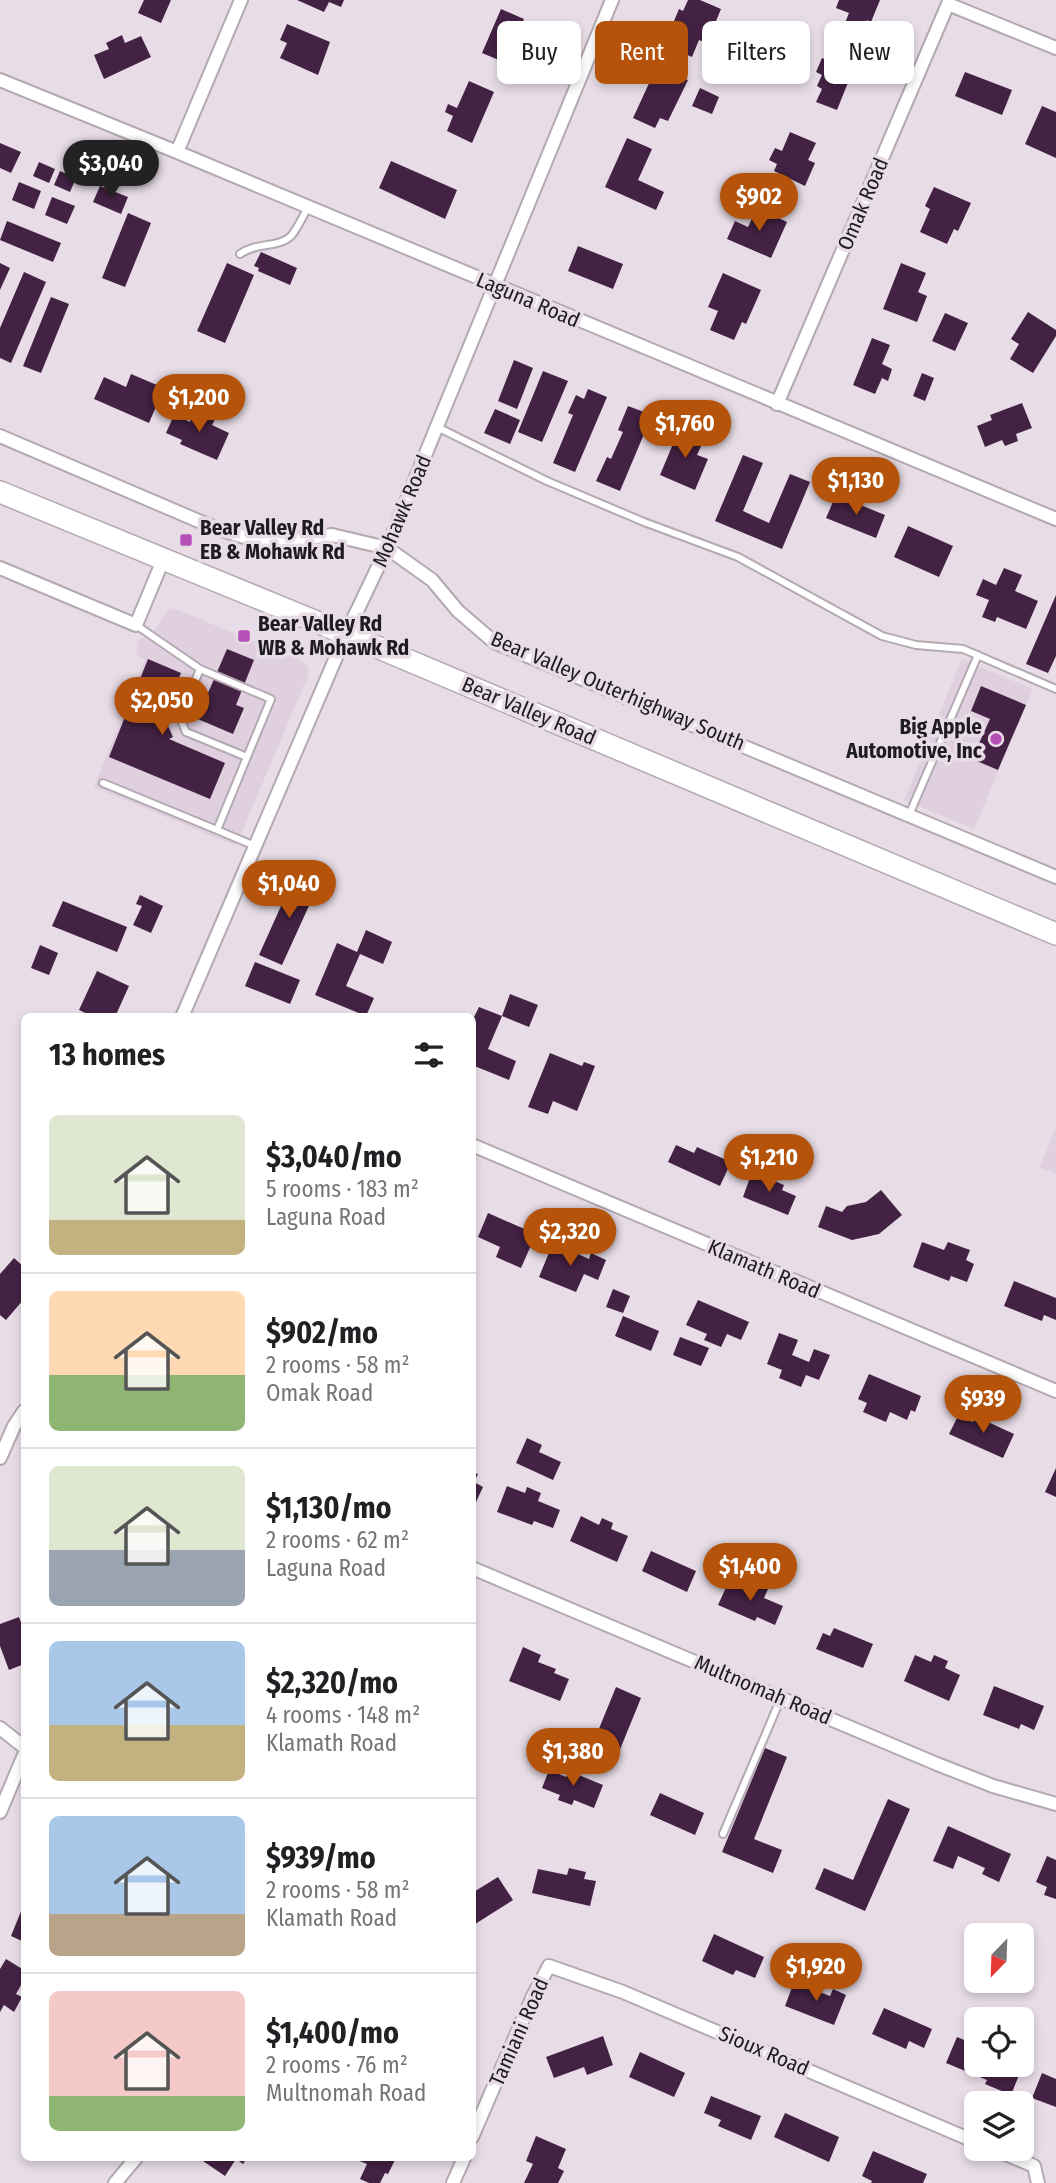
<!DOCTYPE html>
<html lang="en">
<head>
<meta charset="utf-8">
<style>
	body { margin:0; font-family:"Fira Sans Condensed",sans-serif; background:#f2f2f2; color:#202124; height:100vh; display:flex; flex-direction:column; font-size:26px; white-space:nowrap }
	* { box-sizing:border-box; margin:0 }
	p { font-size:23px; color:#757577 }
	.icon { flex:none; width:38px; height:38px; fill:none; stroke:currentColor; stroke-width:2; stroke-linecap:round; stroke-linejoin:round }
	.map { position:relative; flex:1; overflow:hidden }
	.side { position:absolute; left:21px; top:1013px; width:455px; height:1148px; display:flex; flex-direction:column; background:#fff; border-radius:10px; box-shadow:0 4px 10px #0003 }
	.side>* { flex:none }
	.hud { position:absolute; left:497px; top:21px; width:453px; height:63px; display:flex; gap:14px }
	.needle { width:46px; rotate:203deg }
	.tools { position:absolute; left:964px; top:1923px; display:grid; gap:14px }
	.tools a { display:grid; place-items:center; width:70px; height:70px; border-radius:10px; background:#fff; box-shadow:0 4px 10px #0003; font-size:35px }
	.price { position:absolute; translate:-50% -60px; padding:0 16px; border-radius:24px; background:#b45309; color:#fff; font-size:23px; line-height:46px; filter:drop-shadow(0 2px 4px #0008) }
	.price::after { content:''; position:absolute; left:50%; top:42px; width:21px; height:16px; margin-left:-10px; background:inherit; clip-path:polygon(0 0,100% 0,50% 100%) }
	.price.active { background:#222; color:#fff }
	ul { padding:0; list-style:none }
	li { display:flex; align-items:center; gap:21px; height:175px; padding:0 28px }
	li+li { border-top:2px solid #e0e0e0 }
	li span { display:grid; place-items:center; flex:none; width:196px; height:140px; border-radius:10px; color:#555 }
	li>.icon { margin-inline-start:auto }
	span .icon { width:84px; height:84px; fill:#fffc; stroke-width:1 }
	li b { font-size:30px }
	h2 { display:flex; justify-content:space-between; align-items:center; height:84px; padding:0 28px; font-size:30px }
	.pill { padding:0 24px; border-radius:10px; background:#fff; box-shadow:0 4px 10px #0003; font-size:24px; line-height:63px }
	.pill.active { background:#b45309; color:#fff }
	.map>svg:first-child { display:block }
</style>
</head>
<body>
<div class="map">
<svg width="1056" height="2183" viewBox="0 0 1056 2183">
	<rect width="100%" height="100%" fill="#e8dde7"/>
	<path fill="#e0d0df" d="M173,608L301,661L308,667V676L236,846L94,787L145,659L136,655L138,641L152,633L167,611Z
		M962,659L1033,689L974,829L904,800Z
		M1056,1127V1174L1040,1167Z"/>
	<path fill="#424" d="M144,0H171L161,23L138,13Z
		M297,0H344L341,7L329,2L324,12Z
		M688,0H700L721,9L707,43L699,40L692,57L664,45L679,9L683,11Z
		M839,0H880L871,22L867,20L860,35L843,28L849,13L836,8Z
		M501,9L524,19L506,63L482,53Z
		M287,24L330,42L318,75L280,58L287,43L280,40Z
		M122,35L125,43L141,36L151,57L104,79L94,55L109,49L106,43Z
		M822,58L853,70L837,110L816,102L822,89L817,86L822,75L816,72Z
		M657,66L688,80L668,121L660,118L655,128L633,118Z
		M965,72L1012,90L1002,115L955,96Z
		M469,81L494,92L472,143L447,131L453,116L445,112L448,104L457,108Z
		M700,88L719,97L712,114L692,106Z
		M1042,106L1056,112V158L1025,144Z
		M790,132L816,143L808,160L815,163L805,186L774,171L777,164L769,160L775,148L782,151Z
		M627,138L652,149L638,180L664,192L656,210L605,187Z
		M0,143L21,152L11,173L0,168Z
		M391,161L457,190L445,219L379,188Z
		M39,162L55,169L49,183L33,176Z
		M60,171L76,178L70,192L54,185Z
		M19,182L41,191L34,209L12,200Z
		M100,186L128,197L121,214L93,202Z
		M934,187L971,203L958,231L954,229L947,244L920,232L930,209L925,206Z
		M52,197L75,206L67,224L45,215Z
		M757,208L787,222L771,258L727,239L735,221L748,227Z
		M128,213L151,223L125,287L102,278Z
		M7,221L61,243L53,262L0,240Z
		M578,246L623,264L613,289L568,271Z
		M261,252L297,268L290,285L258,271L259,268L254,266Z
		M0,263L10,268L0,290Z
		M227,263L254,275L225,343L197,331Z
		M901,263L926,273L918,292L927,296L917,322L883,309Z
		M24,272L46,282L11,363L0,358V328Z
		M723,273L761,290L746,324L742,322L734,340L710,330L718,311L708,307Z
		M51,297L69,304L41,373L23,366Z
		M1028,312L1056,330V336L1033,373L1010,359L1019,344L1011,339Z
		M945,313L968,323L955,351L932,341Z
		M872,338L890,345L882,364L892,369L888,381L882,378L875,394L853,385Z
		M514,360L533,368L517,409L498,401Z
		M543,371L568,381L542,442L518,432Z
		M922,373L934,378L925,401L913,396Z
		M131,374L164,388L149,423L94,399L104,377L126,387Z
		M588,389L607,397L575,472L553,463L573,415L568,413L576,395L584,399Z
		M1022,403L1032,428L1016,434L1018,441L1005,446L1002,440L985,447L977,426L992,420L990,415Z
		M628,406L652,415L620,491L596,481L607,457L611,459L623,432L618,430Z
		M495,409L520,420L510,444L484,433Z
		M195,410L215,419L212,425L229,433L217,460L180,444L182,440L166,433L174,415L190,422Z
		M680,427L705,437L697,455L708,459L695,490L660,475Z
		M743,455L763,463L743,511L769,523L790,474L810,482L782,549L715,521Z
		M836,495L885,515L876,538L826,518Z
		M908,526L953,546L939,577L894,557Z
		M1004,568L1022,575L1015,591L1038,601L1026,629L997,617L995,622L982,617L989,600L976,595L983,579L996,585Z
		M1056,595V656L1048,673L1026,664Z
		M227,649L254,660L236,705L244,708L233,734L193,717L204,691L208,693Z
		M148,659L181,673L161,721L165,719L173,737L169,739L225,763L210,799L109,757Z
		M981,686L1026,705L998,770L972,759L990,719L971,711Z
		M295,875L318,886L282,965L259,955Z
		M140,895L163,906L151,933L133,925L142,906L136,904Z
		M63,901L127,927L117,952L52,926Z
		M366,930L392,942L383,964L360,954L346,986L374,998L366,1016L315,995L337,943L357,952Z
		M40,945L58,953L49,975L31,968Z
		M255,962L300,980L290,1004L245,986Z
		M97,971L129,986L115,1017H94L79,1010Z
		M510,994L538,1005L529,1027L502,1016Z
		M479,1007L502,1016L488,1049L516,1061L509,1080L472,1065V1021Z
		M550,1053L582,1066L584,1062L595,1066L577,1111L553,1101L548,1114L528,1107Z
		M676,1145L694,1153L697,1147L731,1162L720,1186L668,1162Z
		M752,1172L784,1185L782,1190L796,1196L788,1215L743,1197Z
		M881,1190L902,1215L879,1234L852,1240L818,1227L826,1206L842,1212L847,1206L866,1202Z
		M488,1213L536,1234L521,1268L496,1257L500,1247L478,1237Z
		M922,1242L944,1250L948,1242L970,1250L966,1260L974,1264L967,1282L951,1276L949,1281L913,1267Z
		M553,1243L589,1259L591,1253L606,1260L598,1280L584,1274L576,1292L539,1277Z
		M14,1258L24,1267V1299L6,1320L0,1315V1274Z
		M1014,1281L1056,1298V1320L1044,1315L1042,1321L1004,1306Z
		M613,1289L630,1296L623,1313L606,1307Z
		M698,1300L749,1322L741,1340L727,1334L721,1347L704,1340L707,1334L686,1325Z
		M623,1316L659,1331L651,1351L615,1336Z
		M779,1333L798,1340L792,1355L809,1362L814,1349L830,1355L819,1380L806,1375L801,1387L779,1378L782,1370L767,1364Z
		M680,1337L709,1348L701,1366L673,1355Z
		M869,1374L921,1396L915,1412L911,1410L907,1420L890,1412L886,1422L863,1412L867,1403L858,1399Z
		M958,1416L973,1422L975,1416L1014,1434L1003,1458L949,1434Z
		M527,1438L542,1445L539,1452L561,1462L553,1480L516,1463Z
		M1056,1468V1497L1045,1492Z
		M472,1472L478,1474L474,1482L483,1487L476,1502L472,1501Z
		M507,1486L525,1493L527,1487L541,1493L538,1501L560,1510L553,1528L534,1521L532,1525L497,1512Z
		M581,1516L599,1525L602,1518L613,1523L611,1529L628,1536L617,1562L570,1541Z
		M651,1551L696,1571L687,1592L642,1571Z
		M729,1581L751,1590L754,1583L768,1589L764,1598L783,1606L775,1625L757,1617L755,1621L718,1605Z
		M19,1617L24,1631V1664L9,1670L0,1646V1624Z
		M834,1628L873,1644L863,1668L816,1649L823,1633L830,1636Z
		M523,1647L541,1655L538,1662L556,1669L554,1673L569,1679L560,1701L509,1681Z
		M915,1655L931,1662L934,1655L948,1661L945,1668L960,1675L949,1701L904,1681Z
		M994,1686L1044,1706L1034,1730L1021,1724L1019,1729L983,1715Z
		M616,1687L641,1698L612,1769L587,1758Z
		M765,1748L787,1757L754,1839L782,1850L773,1873L722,1852Z
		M549,1770L566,1777L569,1771L603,1785L594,1808L574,1800L572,1805L558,1800L560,1795L542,1788Z
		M660,1793L704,1813L695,1835L650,1815Z
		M888,1799L910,1809L865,1911L815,1889L824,1868L853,1880Z
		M948,1826L1011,1854L999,1882L982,1874L985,1868L958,1856L953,1869L933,1861Z
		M1047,1856L1056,1860V1899L1044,1895L1047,1887L1036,1882Z
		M569,1868L586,1872L584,1879L596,1881L590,1906L532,1893L538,1869L567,1875Z
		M498,1877L513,1900L472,1926V1893Z
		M24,1904V1942L11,1936Z
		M714,1934L764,1957L755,1978L736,1970L733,1975L702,1961Z
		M6,1959L24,1970V1980L16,1994L22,1997L14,2012L4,2005L0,2012V1969Z
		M794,1982L830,1996L833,1989L846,1995L834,2025L785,2006Z
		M884,2008L932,2029L924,2048L909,2041L906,2049L872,2034Z
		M603,2036L613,2065L587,2075L584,2067L554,2078L546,2057Z
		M957,2037L976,2045V2065H1009L1021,2070L1011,2095L985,2084L987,2080L946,2063Z
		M640,2052L685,2073L674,2097L629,2077Z
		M1042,2073L1056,2079V2107L1032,2098Z
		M711,2096L761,2116L751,2140L718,2126L721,2120L704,2113Z
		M785,2113L839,2137L829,2162L774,2137Z
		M536,2136L566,2149L558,2168L564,2171L558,2183H524L533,2164L526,2161Z
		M873,2151L927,2174L923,2183H871L872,2181L862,2176Z
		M205,2158H247L243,2164L236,2159L225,2176L203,2161Z
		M352,2158H396L388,2174L385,2173L380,2183H369L360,2179L367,2164Z"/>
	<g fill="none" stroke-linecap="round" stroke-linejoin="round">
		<g stroke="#b3a9b3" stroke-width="10">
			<path id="service" d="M240,254C256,242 279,248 291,236C298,228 303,216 308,207
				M437,427L547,481L644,522L738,557L882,636L916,645L963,649L1056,689
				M136,625L200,669L180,718L186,732L247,757L217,830L255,846
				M200,669L271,699L247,757
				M103,783L217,830
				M909,815L978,655
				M723,1834L781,1698"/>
		</g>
		<g stroke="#b3a9b3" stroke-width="16">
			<path id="minor" d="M0,80L177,152L1056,519
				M177,152L241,0
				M777,404L948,4L1056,48
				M0,436L215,528L251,539L280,542L332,535L387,548L432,580L458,611L494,642L1056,877
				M0,568L136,625L163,560
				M182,1017L346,634L387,548L612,0
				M472,1145L1056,1391
				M0,1458L14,1426L24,1411
				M472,1568L937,1764L993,1786L1056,1804
				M0,1728L24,1747
				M0,1812L24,1755
				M472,2137L533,1996L549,1966L623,1992L976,2142
				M994,2149L1034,2166L1038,2183
				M115,2183L136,2158
				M453,2183L464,2158"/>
		</g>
		<g stroke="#b3a9b3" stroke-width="24">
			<path id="primary" d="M0,492L346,634L1056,934"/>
		</g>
		<use href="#service" stroke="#fff" stroke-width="6"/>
		<use href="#minor" stroke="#fff" stroke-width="12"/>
		<use href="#primary" stroke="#fff" stroke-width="21"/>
	</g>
	<g fill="#b551b6" stroke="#e8dde7" stroke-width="2.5">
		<rect x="179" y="533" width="14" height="14" rx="3.5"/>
		<rect x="237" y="629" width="14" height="14" rx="3.5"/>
		<circle cx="996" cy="739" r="7"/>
	</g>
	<g text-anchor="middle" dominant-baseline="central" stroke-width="7" stroke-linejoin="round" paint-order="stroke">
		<g font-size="21" fill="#1f1c1f" stroke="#e8dde7">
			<text transform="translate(863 204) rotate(-67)">Omak Road</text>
			<text transform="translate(528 300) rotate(23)">Laguna Road</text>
			<text transform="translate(402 511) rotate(-67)">Mohawk Road</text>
			<text transform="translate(618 691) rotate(23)">Bear Valley Outerhighway South</text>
			<text transform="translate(529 711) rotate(23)">Bear Valley Road</text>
			<text transform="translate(764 1269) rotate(23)">Klamath Road</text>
			<text transform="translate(763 1690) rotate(23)">Multnomah Road</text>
			<text transform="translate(519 2032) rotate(-66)">Tamiani Road</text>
			<text transform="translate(764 2051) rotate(23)">Sioux Road</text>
		</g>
		<g font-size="21" font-weight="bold" fill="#1f1c1f" stroke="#e8dde7" text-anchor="start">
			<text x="200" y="528">Bear Valley Rd<tspan x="200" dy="24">EB &amp; Mohawk Rd</tspan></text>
			<text x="258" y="624">Bear Valley Rd<tspan x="258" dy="24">WB &amp; Mohawk Rd</tspan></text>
			<text x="982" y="727" text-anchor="end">Big Apple<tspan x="982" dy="24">Automotive, Inc</tspan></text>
		</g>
	</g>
</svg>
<div class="tools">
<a><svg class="needle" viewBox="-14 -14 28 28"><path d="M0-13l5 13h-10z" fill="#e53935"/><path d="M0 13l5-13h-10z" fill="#757577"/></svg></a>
<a><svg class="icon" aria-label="locate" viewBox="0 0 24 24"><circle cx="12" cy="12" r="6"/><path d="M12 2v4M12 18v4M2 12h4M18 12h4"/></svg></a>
<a><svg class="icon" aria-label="layers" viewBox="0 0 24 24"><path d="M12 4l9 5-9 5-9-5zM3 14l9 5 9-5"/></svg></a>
</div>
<b class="price active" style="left:111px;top:200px">$3,040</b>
<b class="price" style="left:759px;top:233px">$902</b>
<b class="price" style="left:199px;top:434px">$1,200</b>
<b class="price" style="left:685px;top:460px">$1,760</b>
<b class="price" style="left:856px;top:517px">$1,130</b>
<b class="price" style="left:162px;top:737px">$2,050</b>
<b class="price" style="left:289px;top:920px">$1,040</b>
<b class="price" style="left:769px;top:1194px">$1,210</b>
<b class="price" style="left:570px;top:1268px">$2,320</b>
<b class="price" style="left:983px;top:1435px">$939</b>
<b class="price" style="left:750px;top:1603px">$1,400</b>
<b class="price" style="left:573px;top:1788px">$1,380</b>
<b class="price" style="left:816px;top:2003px">$1,920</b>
<div class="hud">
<a class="pill">Buy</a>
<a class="pill active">Rent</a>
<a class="pill">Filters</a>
<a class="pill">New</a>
</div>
<section class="side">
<h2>13 homes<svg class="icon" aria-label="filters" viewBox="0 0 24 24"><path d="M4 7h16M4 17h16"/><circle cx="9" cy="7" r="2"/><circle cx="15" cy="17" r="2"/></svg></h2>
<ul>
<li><span style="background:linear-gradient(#dfe7d0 75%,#c2b280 0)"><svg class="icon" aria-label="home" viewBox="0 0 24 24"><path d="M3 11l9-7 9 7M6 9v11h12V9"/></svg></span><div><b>$3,040/mo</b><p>5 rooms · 183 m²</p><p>Laguna Road</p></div></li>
<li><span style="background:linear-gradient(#ffd9b3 60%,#8fb573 0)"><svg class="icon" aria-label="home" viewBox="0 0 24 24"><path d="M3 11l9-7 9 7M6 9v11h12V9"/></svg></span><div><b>$902/mo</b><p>2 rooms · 58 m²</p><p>Omak Road</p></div></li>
<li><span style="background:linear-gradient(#dfe7d0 60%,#9aa5b1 0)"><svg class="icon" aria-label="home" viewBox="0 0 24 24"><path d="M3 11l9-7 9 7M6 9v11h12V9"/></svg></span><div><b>$1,130/mo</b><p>2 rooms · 62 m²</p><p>Laguna Road</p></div></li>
<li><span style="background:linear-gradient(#a9c7e8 60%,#c2b280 0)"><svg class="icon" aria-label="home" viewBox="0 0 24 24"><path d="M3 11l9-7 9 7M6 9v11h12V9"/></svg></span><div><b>$2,320/mo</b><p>4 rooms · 148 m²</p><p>Klamath Road</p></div></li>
<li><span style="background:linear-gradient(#a9c7e8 70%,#b9a48a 0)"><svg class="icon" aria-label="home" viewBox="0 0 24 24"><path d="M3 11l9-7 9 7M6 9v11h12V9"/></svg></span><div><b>$939/mo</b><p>2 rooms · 58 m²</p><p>Klamath Road</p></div></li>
<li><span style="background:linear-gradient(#f6c9c9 75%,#8fb573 0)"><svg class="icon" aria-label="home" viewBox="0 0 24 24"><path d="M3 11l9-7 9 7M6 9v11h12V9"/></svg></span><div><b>$1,400/mo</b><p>2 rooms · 76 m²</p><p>Multnomah Road</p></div></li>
</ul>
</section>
</div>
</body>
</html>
